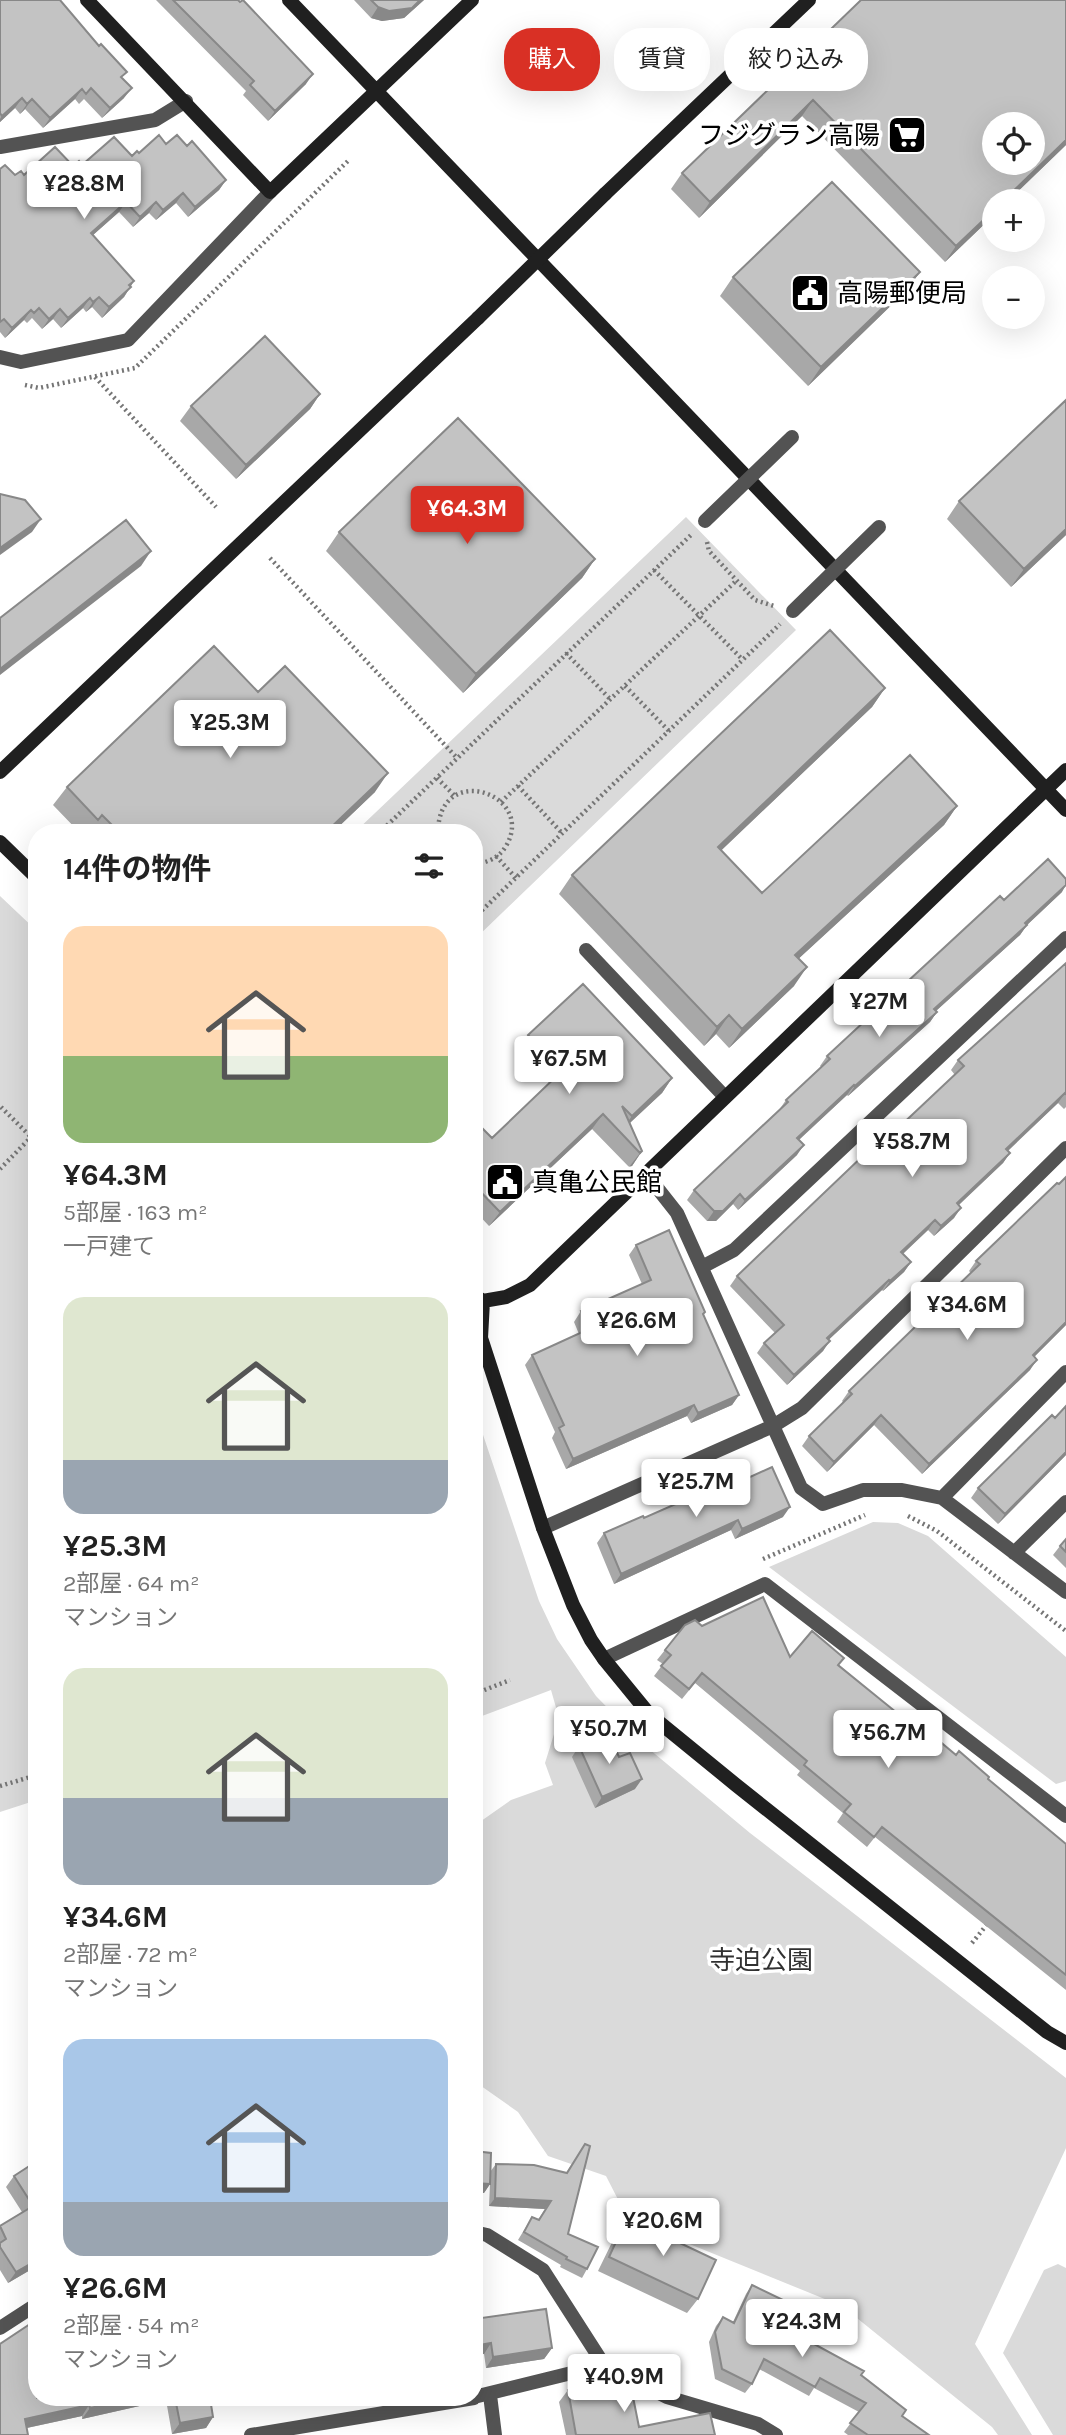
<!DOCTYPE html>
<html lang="ja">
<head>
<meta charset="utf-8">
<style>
	body { margin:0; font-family:Karla,"Noto Sans JP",sans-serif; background:#f6f6f6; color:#222; height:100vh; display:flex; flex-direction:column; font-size:26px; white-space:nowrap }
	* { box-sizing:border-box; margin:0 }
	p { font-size:23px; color:#767676 }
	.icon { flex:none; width:38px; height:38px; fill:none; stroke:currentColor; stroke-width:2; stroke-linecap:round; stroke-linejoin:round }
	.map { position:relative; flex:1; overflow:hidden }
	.sheet { position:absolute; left:28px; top:824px; width:455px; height:1582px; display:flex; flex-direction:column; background:#fff; border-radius:28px; box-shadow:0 7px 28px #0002 }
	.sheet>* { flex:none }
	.banner { position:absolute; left:504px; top:28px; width:457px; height:63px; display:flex; gap:14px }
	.buttons { position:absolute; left:982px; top:112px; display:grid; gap:14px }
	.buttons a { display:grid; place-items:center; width:63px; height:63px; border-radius:50%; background:#fff; box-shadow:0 7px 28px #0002; font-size:35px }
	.price { position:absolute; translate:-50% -60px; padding:0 16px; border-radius:7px; background:#fff; color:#222; font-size:23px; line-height:46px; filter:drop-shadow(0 2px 4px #0008) }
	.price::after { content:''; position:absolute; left:50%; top:42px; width:21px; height:16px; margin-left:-10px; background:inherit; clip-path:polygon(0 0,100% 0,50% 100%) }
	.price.selected { background:#d93025; color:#fff }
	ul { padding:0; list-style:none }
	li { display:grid; align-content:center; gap:14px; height:371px; padding:0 35px }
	li span { display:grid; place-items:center; height:217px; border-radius:21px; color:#555 }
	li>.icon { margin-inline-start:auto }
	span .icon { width:126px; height:126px; fill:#fffc; stroke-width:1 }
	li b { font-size:30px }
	h2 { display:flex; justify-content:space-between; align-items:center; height:84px; padding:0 35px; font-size:30px }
	.pill { padding:0 24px; border-radius:28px; background:#fff; box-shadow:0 7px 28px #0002; font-size:24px; line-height:63px }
	.pill.selected { background:#d93025; color:#fff }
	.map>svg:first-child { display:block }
</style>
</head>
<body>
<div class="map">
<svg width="1066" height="2435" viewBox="0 0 1066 2435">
	<rect width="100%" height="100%" fill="#fff"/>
	<path fill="#dadada" d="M686,517L796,630L474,940V833H354Z
		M0,896L37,931V1800L0,1812Z
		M474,1408L539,1601L557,1639L596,1696L643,1744L750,1833L1066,2078V2148L975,2344L1032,2435H998L992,2427L842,2306L628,2219L606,2176L548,2156L518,2112L474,2081V1826L511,1800L553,1785L545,1763L559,1718L551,1690L474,1719Z
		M873,1522L898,1523L928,1536L1066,1657V1781L1056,1784L769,1567Z
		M1058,2264L1066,2268V2435H1053L1003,2353L1044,2270Z"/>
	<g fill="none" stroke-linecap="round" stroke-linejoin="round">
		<path stroke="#757575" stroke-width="4.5" stroke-dasharray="2 3.5" stroke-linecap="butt" d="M95,377L216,507
			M25,385L39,388L135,368L350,159
			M707,542L709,551L755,600L774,606
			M270,558L457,758
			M654,570L743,660
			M566,653L611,700
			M625,686L669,731
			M437,778L455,796
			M518,786L562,833
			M501,802L736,581
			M379,833L692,534
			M438,833C438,760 537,794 506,846C499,858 487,863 474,864
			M496,856L516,878
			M474,918L780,624
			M1,1107L31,1137
			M0,1169L37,1131
			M908,1516L937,1531L1066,1631
			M763,1559L865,1515
			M474,1694L510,1680
			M0,1786L37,1775
			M972,1943L989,1922"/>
		<path stroke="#535353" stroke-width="14" d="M586,950L725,1097"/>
		<path stroke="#535353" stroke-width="14" d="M0,147L155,120L186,101
			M0,357L21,362L128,340L270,192
			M647,1175L677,1213L801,1488L823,1504L863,1490H902L942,1498L1066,1592
			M702,1267L734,1250L1066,938
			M942,1498L1066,1372
			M543,1528L773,1426L802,1408L1066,1148
			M1014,1553L1066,1502
			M604,1659L765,1584L1066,1816
			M474,2232L487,2235L543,2270L604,2365L667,2397L758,2424L776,2435
			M0,2328L37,2304
			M490,2395L495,2435
			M474,2397L604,2365
			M251,2435L474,2398"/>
		<path stroke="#202020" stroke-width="14" d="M87,0L270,192L472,0
			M289,0L1066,810
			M605,194L809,0
			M0,772L478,318
			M0,842L37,878
			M474,1295L483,1301L506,1297L530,1285L1066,770
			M483,1301L481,1338L543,1528L573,1605L591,1640L604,1659L649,1714L736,1785L1047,2032L1066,2043"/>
		<path stroke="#535353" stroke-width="14" d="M705,521L792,437
			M793,611L879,527"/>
		<path stroke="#202020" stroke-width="14" d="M478,318L605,194"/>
	</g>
	<path fill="#a8a8a8" d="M0,0L122,78L124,98L102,118L84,99L79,104L75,99L43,128L25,109L20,114L15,108L0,122Z
		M156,0H238L306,84L268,121L243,95L246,91Z
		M354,0H424L404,18L382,21L371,18Z
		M861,0L1066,145L945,262L802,116L699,218L671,189L682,173Z
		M166,144L187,146L226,180L219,190L188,217L176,203L156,220L149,213L133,227L119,212L93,235L134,281L124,297L102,318L92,307L86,312L83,308L61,328L53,319L42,329L32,318L27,323L24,320L5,338L0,332V169L15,175H24L132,156Z
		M920,272L906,291L808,386L720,296L733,277Z
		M320,394L310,409L236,479L180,421L191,406Z
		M1066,400V535L1011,587L947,519L959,501Z
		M339,532L595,559L582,578L463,693L326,551Z
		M885,688L872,707L721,850L762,893L957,806L944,825L799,958L794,986L729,1048L716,1034L704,1046L559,894L572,875Z
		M258,692L375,792L332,833H80L53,805L67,787Z
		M1062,892L1027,925L1020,935L936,1011L937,1012L930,1022L848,1096L847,1095L799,1140L797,1155L738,1210L733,1204L716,1221H707L687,1200L694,1190L779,1110L786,1100L821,1067L820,1066L827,1056L1004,900Z
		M1066,963V1107L1064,1109L1058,1103L1008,1151L1010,1153L1003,1163L959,1205L954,1218L934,1236L928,1230L903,1254L911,1262L904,1272L883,1291L882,1290L829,1339L823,1351L787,1385L757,1353L764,1343L775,1333L730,1286L737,1276L860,1160L859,1159L866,1149L896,1130L955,1075L951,1070L958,1060Z
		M528,1035L672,1078L662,1093L630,1123L642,1151L632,1166L629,1167L592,1129L489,1226L474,1210V1120L492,1138L550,1084L518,1050Z
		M1066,1177V1325L1034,1357L1030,1370L922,1474L874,1425L827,1472L802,1446L809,1436L843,1402L842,1401L849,1391L971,1273L969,1271L976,1261Z
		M636,1245L705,1312L703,1315L739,1395L732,1405L691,1423L687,1416L566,1469L552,1438L555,1432L525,1365L532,1355L579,1334L574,1322L581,1311L642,1284L629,1255Z
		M1055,1418L1066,1455L998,1524L971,1498L978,1488Z
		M715,1493L783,1517L735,1539L731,1530L614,1584L597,1543L604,1533Z
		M1066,1539V1568L1053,1555L1060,1546Z
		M702,1626L790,1657L839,1665L902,1717L956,1755L988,1779L1066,1844V1990L875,1837L867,1847L837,1822L843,1813L797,1775L800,1771L695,1683L682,1699L654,1676L663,1664L657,1660L665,1650Z
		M579,1746L635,1789L595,1808L572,1757Z
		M585,2144L568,2234L587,2269L582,2278L560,2267L561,2265L518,2240L532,2217L538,2220L545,2209L489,2206L490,2184L484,2193L490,2172L496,2164L566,2173Z
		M37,2161V2266L8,2283L0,2270V2226L22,2212L6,2187L14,2176Z
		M627,2218L698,2299L687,2313L598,2271L617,2232Z
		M752,2285L803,2338L861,2375L902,2416L929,2435H848L844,2432L859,2412L814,2388L809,2396L759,2369L752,2384L745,2393L715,2379L709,2342L716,2326L723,2317L733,2322L746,2294Z
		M474,2319L552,2348L544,2359L486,2368L484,2354Z
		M568,2390L639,2427L715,2435H566L559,2402Z
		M37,2398H210L213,2417L206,2428L172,2434L166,2400L82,2419V2416L27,2428L0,2435Z"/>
	<path fill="#888" d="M420,0H424L404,18L382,21L371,18L378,7Z
		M313,74L306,84L268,121L275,111Z
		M132,88L124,98L102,118L110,108Z
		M82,89L75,99L43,128L50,118Z
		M22,98L15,108L0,122V119L2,116Z
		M32,99L25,109L20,114L27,104Z
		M813,100L802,116L699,218L710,202Z
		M1066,140V145L1008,201H1003Z
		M226,180L219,190L188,217L195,207Z
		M183,193L176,203L156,220L163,210Z
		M126,202L119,212L84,243L91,233Z
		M156,202L149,213L133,227L140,217Z
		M994,210V215L945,262L956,246Z
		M920,272L906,291L808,386L821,367Z
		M134,281L124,297L102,318L109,307Z
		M99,297L92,307L86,312L93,302Z
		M90,298L83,308L61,328L68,318Z
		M60,309L53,319L42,329L49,319Z
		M31,310L24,320L5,338L12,328Z
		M320,394L310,409L236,479L246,465Z
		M41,519L32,532L0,555V548Z
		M1066,529V535L1011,587L1024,569Z
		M151,551L141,566L0,675V669Z
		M595,559L582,578L463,693L476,674Z
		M885,688L872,707L705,866L718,847Z
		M388,773L375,792L332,833H325Z
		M957,806L944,825L782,974L795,955Z
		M1066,885L1062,892L1027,925L1020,935L927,1019L934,1009Z
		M807,967L794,986L729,1048L742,1029Z
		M937,1012L930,1022L848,1096L855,1086Z
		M729,1015L716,1034L704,1046L717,1027Z
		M672,1078L662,1093L621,1131L632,1116Z
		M854,1085L847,1095L790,1148L797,1138Z
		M1065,1093L1058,1103L999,1159L1006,1149Z
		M603,1114L592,1129L489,1226L500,1212Z
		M804,1145L797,1155L738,1210L745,1200Z
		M642,1151L632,1166L629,1167L640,1153Z
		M1010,1153L1003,1163L950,1213L957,1203Z
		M740,1194L733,1204L716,1221H707L714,1211Z
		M961,1208L954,1218L934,1236L941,1226Z
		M935,1220L928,1230L894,1262L901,1252Z
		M911,1262L904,1272L883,1291L890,1281Z
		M889,1280L882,1290L820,1348L827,1338Z
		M1066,1322V1325L1026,1365L1033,1355Z
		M830,1341L823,1351L787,1385L794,1375Z
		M1037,1360L1030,1370L922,1474L929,1464Z
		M739,1395L732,1405L691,1423L698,1413Z
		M694,1405L687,1416L566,1469L573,1459Z
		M881,1415L874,1425L827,1472L834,1462Z
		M1066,1452V1455L998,1524L1005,1514Z
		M790,1507L783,1517L735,1539L742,1529Z
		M738,1520L731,1530L614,1584L621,1574Z
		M642,1779L635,1789L595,1808L602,1797Z
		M474,2183L490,2184L484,2193H474Z
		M495,2198L551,2201L545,2209L489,2206Z
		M37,2260V2266L8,2283L16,2272Z
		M491,2343L484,2354L474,2355V2346Z
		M552,2348L544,2359L486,2368L493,2357Z
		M136,2398H168L166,2400L82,2419L90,2408Z
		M89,2405L82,2416L17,2430L25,2419Z
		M213,2417L206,2428L172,2434L180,2423Z"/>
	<path fill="#c3c3c3" stroke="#888" stroke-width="2" fill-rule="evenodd" d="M0,0H60L99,46L101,44L127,72L121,77L132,88L110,108L91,88L86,94L82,89L50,118L32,99L27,104L22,98L2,116L0,113Z
		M173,0H238L240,2L243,0L313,74L275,111L250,85L254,81Z
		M371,0H420L412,8L389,11L378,7Z
		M861,0H1066V140L1003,201H994V210L956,246L813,100L710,202L682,173ZM994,124H1032V163H994Z
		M159,135L166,144L177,135L187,146L192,141L226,180L195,207L183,193L163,210L156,202L140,217L126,202L91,233L134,281L129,285L131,287L109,307L99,297L93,302L90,298L68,318L60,309L49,319L39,308L34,313L31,310L12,328L4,319L0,322V169L5,165L15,175L21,171L24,175L55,147L73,166L79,161L82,165L114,137L132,156L137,151L139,153Z
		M832,182L920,272L821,367L733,277Z
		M265,336L320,394L246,465L191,406Z
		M1066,400V529L1024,569L959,501Z
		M458,418L595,559L476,674L339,532Z
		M0,494L25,500L41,519L0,548Z
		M126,520L151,551L0,669V618Z
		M830,630L885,688L718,847L762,893L910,755L957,806L795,955L807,967L742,1029L729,1015L717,1027L572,875Z
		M214,646L258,692L285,666L388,773L325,833H120L102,815L98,820L67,787Z
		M1048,859L1066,879V885L1025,923L1027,925L934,1009L937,1012L855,1086L854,1085L797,1138L804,1145L745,1200L740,1194L723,1211H714L694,1190L788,1102L786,1100L830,1059L827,1056L1000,896L1004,900Z
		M1066,963V1094L1065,1093L1006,1149L1010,1153L957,1203L961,1208L941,1226L935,1220L901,1252L911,1262L890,1281L889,1280L827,1338L830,1341L794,1375L764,1343L784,1325L737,1276L868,1151L866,1149L891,1124L896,1130L964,1066L958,1060Z
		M583,984L672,1078L632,1116L622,1106L642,1151L640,1153L603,1114L500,1212L474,1185V1120L492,1138L562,1071L528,1035Z
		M1066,1177V1322L1033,1355L1037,1360L929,1464L881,1415L834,1462L809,1436L852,1394L849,1391L980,1264L976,1261L1057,1183L1059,1184Z
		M669,1230L705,1312L703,1314L739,1395L698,1413L694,1405L573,1459L559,1428L564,1425L532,1355L589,1329L581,1311L651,1280L636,1245Z
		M1066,1406V1452L1005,1514L978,1488L1052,1415L1055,1418Z
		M772,1467L790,1507L742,1529L738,1520L621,1574L604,1533L643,1516L644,1518L712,1488L715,1493Z
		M1066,1539V1552L1060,1546Z
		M763,1597L790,1657L812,1631L844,1658L838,1665L902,1717L906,1713L956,1755L959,1751L989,1777L988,1779L1066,1844V1975L882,1827L874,1837L844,1812L851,1804L804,1765L807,1761L702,1673L689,1689L661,1666L671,1655L665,1650L685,1625L695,1620L702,1626Z
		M608,1733L619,1757L630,1753L642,1779L602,1797L579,1746Z
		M585,2144L590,2146L568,2234L598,2247L587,2269L566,2259L567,2257L524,2232L532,2217L539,2220L551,2201L495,2198L496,2164L534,2165L567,2173Z
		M474,2151L491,2153L490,2184L474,2183Z
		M37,2161V2260L16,2272L0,2247V2243L6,2239L0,2226L33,2206L14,2176Z
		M627,2218L716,2260L698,2299L609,2257Z
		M752,2285L814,2315L803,2338L864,2371L861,2375L906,2410L902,2416L929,2435H868L850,2423L866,2403L820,2378L815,2387L764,2359L752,2384L722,2369L715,2332L723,2317L734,2323Z
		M546,2309L552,2348L493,2357L491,2343L474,2346V2319Z
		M36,2320L37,2398H136L90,2408L89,2405L25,2419L28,2435H0V2344Z
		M629,2377L639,2427L710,2413L715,2435H576L568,2390Z
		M175,2398H210L213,2417L180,2423Z"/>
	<defs>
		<g id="supermarket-square" transform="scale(2.0125)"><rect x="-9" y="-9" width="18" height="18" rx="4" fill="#000" stroke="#fff"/><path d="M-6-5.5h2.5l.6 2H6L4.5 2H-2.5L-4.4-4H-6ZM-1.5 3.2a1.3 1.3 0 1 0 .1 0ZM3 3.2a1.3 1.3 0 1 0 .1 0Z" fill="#fff"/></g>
		<g id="civic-square" transform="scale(2.0125)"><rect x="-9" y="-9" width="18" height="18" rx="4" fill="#000" stroke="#fff"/><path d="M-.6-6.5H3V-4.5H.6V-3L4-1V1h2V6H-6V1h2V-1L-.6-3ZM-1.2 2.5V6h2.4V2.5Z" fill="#fff"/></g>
	</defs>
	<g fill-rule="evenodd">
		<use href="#supermarket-square" x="907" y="135"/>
		<use href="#civic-square" x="810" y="293"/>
		<use href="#civic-square" x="505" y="1182"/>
	</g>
	<g text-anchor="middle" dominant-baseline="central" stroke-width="7" stroke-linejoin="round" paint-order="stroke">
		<g font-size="26" fill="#000" stroke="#fff" text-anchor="start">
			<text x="880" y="135" text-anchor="end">フジグラン高陽</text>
			<text x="837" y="293">高陽郵便局</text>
			<text x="532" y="1182">真亀公民館</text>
		</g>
		<g font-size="26" fill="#313131" stroke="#fff">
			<text x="761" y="1960">寺迫公園</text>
		</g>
	</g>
</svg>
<div class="buttons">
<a><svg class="icon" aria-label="locate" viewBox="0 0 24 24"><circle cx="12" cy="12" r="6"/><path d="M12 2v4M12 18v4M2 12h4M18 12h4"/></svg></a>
<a>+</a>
<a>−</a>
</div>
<b class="price" style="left:84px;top:221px">¥28.8M</b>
<b class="price selected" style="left:467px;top:546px">¥64.3M</b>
<b class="price" style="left:230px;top:760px">¥25.3M</b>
<b class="price" style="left:879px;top:1039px">¥27M</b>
<b class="price" style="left:569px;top:1096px">¥67.5M</b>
<b class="price" style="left:912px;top:1179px">¥58.7M</b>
<b class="price" style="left:967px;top:1342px">¥34.6M</b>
<b class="price" style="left:637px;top:1358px">¥26.6M</b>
<b class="price" style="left:696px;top:1519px">¥25.7M</b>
<b class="price" style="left:609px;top:1766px">¥50.7M</b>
<b class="price" style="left:888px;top:1770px">¥56.7M</b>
<b class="price" style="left:663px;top:2258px">¥20.6M</b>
<b class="price" style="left:802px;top:2359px">¥24.3M</b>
<b class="price" style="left:624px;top:2414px">¥40.9M</b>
<div class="banner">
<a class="pill selected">購入</a>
<a class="pill">賃貸</a>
<a class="pill">絞り込み</a>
</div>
<section class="sheet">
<h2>14件の物件<svg class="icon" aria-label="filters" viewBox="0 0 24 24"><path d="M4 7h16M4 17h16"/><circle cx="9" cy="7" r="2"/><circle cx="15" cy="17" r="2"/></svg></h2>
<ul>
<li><span style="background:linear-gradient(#ffd9b3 60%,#8fb573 0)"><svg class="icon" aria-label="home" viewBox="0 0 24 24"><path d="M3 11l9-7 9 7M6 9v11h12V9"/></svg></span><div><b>¥64.3M</b><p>5部屋 · 163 m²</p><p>一戸建て</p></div></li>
<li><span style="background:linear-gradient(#dfe7d0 75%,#9aa5b1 0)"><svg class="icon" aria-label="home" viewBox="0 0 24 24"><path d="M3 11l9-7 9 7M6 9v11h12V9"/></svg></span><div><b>¥25.3M</b><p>2部屋 · 64 m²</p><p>マンション</p></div></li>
<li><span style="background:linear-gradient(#dfe7d0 60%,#9aa5b1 0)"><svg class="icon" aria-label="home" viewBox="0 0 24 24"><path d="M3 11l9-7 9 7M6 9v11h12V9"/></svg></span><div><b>¥34.6M</b><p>2部屋 · 72 m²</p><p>マンション</p></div></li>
<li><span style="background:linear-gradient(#a9c7e8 75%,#9aa5b1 0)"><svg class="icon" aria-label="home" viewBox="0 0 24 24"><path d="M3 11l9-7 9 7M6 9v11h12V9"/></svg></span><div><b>¥26.6M</b><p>2部屋 · 54 m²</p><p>マンション</p></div></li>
</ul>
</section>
</div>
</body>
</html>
